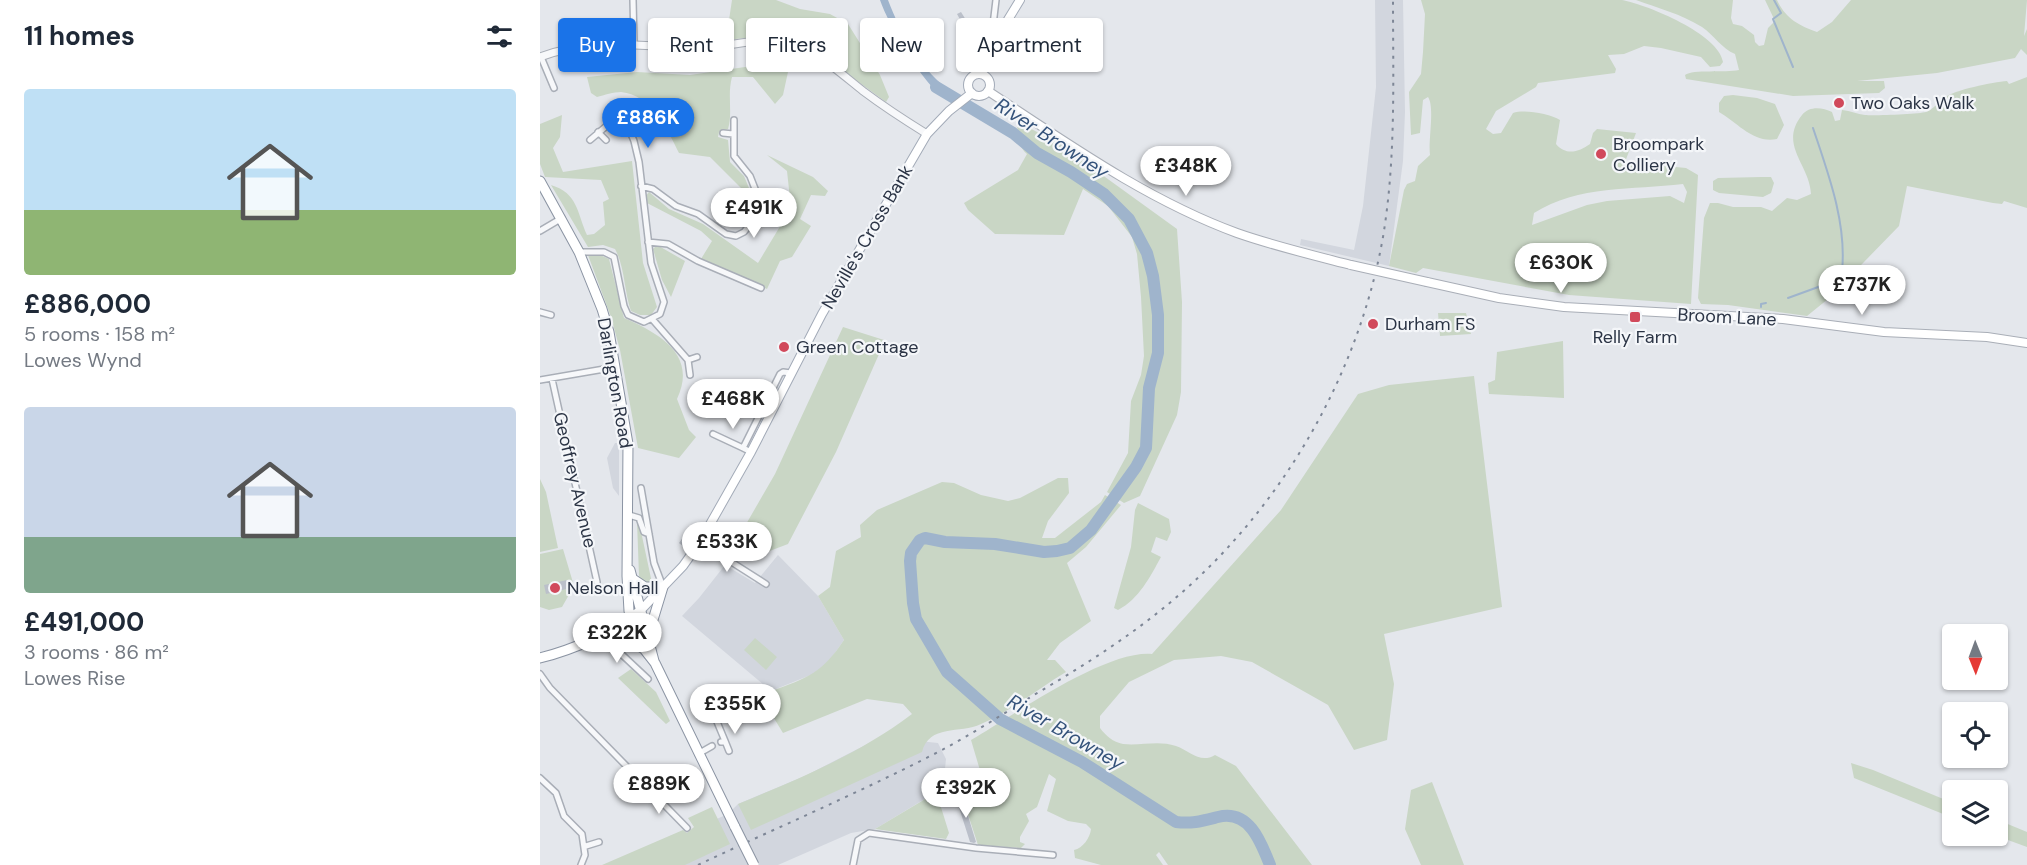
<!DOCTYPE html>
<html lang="en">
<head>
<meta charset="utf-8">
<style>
	body { margin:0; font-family:"DM Sans",sans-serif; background:#f6f6f7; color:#1f2937; height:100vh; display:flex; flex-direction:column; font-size:22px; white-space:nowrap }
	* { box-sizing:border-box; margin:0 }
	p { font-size:20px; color:#747a83 }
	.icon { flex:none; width:33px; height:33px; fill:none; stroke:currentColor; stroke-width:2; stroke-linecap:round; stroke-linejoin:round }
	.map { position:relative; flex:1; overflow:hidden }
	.side { display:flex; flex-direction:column; background:#fff; width:540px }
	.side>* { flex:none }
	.guide { position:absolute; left:18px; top:18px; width:570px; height:54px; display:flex; gap:12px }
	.needle { width:39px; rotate:179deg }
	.controls { position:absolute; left:1402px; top:624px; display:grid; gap:12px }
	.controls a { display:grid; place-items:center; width:66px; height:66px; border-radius:6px; background:#fff; box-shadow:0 2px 4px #0004; font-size:30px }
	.price { position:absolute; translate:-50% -51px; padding:0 14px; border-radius:21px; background:#fff; color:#222; font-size:20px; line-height:39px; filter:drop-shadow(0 2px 3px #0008) }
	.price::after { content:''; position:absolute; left:50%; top:36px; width:18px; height:14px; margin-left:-9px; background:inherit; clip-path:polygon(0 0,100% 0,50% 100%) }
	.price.selected { background:#1a73e8; color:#fff }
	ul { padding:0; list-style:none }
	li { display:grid; align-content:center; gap:12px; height:318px; padding:0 24px }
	li span { display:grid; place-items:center; height:186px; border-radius:6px; color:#555 }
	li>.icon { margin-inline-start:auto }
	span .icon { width:108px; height:108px; fill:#fffc; stroke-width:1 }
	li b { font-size:26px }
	h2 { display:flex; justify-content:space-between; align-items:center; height:72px; padding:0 24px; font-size:26px }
	.chip { padding:0 21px; border-radius:6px; background:#fff; box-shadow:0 2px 4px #0004; font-size:21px; line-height:54px }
	.chip.selected { background:#1a73e8; color:#fff }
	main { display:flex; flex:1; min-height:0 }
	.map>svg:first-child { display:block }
</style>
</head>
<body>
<main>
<section class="side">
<h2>11 homes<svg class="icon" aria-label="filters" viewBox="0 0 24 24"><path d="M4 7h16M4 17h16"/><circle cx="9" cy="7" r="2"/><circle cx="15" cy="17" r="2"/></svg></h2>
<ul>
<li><span style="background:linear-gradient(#bfe0f5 65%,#8fb573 0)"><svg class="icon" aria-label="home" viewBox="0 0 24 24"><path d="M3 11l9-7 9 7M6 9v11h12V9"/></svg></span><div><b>£886,000</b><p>5 rooms · 158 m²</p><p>Lowes Wynd</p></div></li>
<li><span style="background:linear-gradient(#c9d6e8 70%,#7fa58c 0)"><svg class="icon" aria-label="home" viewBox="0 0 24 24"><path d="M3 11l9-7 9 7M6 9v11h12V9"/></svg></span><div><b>£491,000</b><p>3 rooms · 86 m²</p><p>Lowes Rise</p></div></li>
</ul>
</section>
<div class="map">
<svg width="1487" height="865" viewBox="0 0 1487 865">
	<rect width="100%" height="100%" fill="#e4e7ec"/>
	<path fill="#d2d6de" d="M835,0H863L865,112L863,161L849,266L760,245L761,239L814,250L823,206L836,87Z
		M75,443H79V496L73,488L67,458Z
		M238,555L278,596L304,640L290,660L278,672L231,691L142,616L159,598L185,565L215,583Z
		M341,737L398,743L406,759L403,788L335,829L311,833L238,865H73L188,814L198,804L267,775Z"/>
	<path fill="#c9d6c5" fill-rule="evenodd" d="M192,0H236L260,9L290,14L308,24L340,75L349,97L346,102L259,39L243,34L186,40Z
		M881,0C928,0 975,0 1022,0C1041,0 1063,0 1082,0C1108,5 1179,34 1183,62L1180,66L1170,67L1161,57L1121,48L1104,46L1084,54L1068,55L1076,69L1075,73L998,83L996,87L956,111L946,129L953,134L961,133L973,113C985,109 1010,114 1020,120L1016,144C1026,156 1039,152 1050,144L1053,133L1057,129L1096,133L1085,162L1146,168L1158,175L1151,304L1029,295L883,268L876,273L849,266L864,190L867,184L875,181L878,166L890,155C888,140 895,107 888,97L883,100L880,133L871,135L869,92L881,74L883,52L885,14ZM1143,184L1147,192L1144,203L1130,196L1067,201L1047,205L992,225L994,213C1038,185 1093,190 1143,184Z
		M1096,0H1193L1191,18L1193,24L1202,26L1214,35L1215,42L1219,46L1224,45L1228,28L1235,21L1225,0H1237C1246,19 1258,25 1277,32L1292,22L1311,0H1487L1484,36L1487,29V55L1481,49L1475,58L1397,73L1317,81H1344L1345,88L1339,93L1253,96L1146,79L1145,75C1153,69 1185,73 1199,70L1195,54C1182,49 1174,35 1162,27C1141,14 1118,8 1096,0Z
		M212,66L248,72L243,95L235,104L213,77H192C187,95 193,113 188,129L179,132L178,137L188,140L190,162L204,176L211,193L205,192L170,157L139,153C127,129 112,95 81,92C74,92 64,95 57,97L51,93L47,77L97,72L150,75Z
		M1487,77V208L1464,201L1462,204L1453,203L1367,186L1359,226L1288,299L1267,316L1188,305L1161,304L1158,298L1164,218L1170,203H1178L1193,207H1221L1232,211L1247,198L1257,200L1271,194C1270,165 1238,145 1262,115C1269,106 1282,107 1292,112L1295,121L1300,120L1302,110C1311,111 1317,114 1325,115C1333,116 1379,114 1386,112C1394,109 1397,103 1404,98C1414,90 1453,82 1467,81L1469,84Z
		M1193,95L1217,98L1235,104L1244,125L1237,139C1214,144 1198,123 1179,112V103L1184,96Z
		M22,115L20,137L13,148L23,172L92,161L103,263L117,307L111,315H100L91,311C84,291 85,267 75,249L63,245L48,247L11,185C38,193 37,213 47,235L54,234L65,225L63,202L69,199L61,180L5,177L0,164V124Z
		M478,122L518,143L637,229L642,302L641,392L637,415L600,496L584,503L567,492L588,453L591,401L601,375L604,356L601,297L597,254L592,237L568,206L543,189L524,235L455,234L428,210L424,203L478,170L487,154C478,147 476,132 478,122Z
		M227,155L273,177L288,191L285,196L271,195L260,219L271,226L252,257L240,261L227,289L161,259L172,241L161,231L107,203L105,197L109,192L129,209L163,224L218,263L251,208L247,171Z
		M1221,177H1231L1234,183L1231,193L1223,197L1179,193L1173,190V181L1178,178Z
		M117,245L145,261L131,297L122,280L113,249Z
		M58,254L69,259L84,318C119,333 158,355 137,399L149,430L156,437L139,458L98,448L80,350L71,317L48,255Z
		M898,313H926L931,334L900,336Z
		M303,327L344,340L343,345L296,452L248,544L227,552L205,526L235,474Z
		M1023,341L1024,398L949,394L948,383L955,380L957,352Z
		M934,376L962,607L844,634L854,684L847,740L814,750L788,705L712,662L681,656L634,660L589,682L560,716V728C566,736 573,742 583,744C601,746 618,740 636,746C650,751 660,764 675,755L696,766L772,865H628L619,852L616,855L623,865H561L535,858L534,850C543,848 550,838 551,829L546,824L528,821L507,811L516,779L509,774L497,807L486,814L489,821L480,837V842L485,844L481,848L438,845L422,796L400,804L409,833L406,839L335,829L397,792L399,797L424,780L433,787L439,806L469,796L442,777L431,740C474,715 565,650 612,654L741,510L818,394L849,385Z
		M518,478H528L529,493L508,521L502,538H515L561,502L565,495L581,505L546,547L527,563L551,621L520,643L507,660H515L526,672C499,688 470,712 441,724C420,734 389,724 382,752L211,830L198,804C259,779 319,754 372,714L363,704L327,699L243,733L232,715L231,691C268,678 282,673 304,640L278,596L290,587L296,551L321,537L320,525L337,510L402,482L414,483L441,495L468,501L480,498Z
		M0,479L6,492L18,548L0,552Z
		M598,503L629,519L631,532L627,541L616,537L611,552L621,557C610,577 599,599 578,610L574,608L591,547L595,510Z
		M97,521L99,522L112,583L103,582L99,576Z
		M23,549L34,586L22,607L9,610L0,607V554Z
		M215,638L237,657L226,670L204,650Z
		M91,669L116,692L130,721L126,724L78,678Z
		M1311,763L1333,770L1413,803V818L1314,778Z
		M892,782L924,865H881L865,829L871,790Z
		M172,807L190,844L145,865H62L143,830L147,833L154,827L148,818Z
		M1458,820L1487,832V847L1457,836Z"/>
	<path fill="#9fb4cc" d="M340,0H348C361,34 382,72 412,92L406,99C383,85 349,26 340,0Z"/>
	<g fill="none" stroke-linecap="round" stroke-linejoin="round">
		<path stroke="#9fb4cc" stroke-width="2" d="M1234,0L1241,13L1233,19L1253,67
			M1248,298L1281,286L1302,271C1307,223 1288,173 1273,128
			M1221,307V304L1226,303"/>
		<path stroke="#9fb4cc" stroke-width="12" d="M396,87L473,133L497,153L531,172L564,194L589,219L607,253L613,276L618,315V353L609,388L606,448L596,467L551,530L530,548L517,551L504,552L455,544L405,542L385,538L380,540L371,553L370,561L373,603L376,619L407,672L460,719L542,762L636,822C652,824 662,821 678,817C709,809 721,842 730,865"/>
	</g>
	<path fill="#bbc0ca" d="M421,12L426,20L432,18L445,26L439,39L428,34L417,14Z
		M152,525L158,529L144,547L139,543Z
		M27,580L26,589L6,594L4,585Z
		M422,796L436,842L434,843L430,842L416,798Z"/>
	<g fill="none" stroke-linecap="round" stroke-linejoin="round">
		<g stroke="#a9aeb7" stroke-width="8">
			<path id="minor" d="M93,0L94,43
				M456,0L453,25L458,34
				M1,57L14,88
				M58,132L66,140
				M183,133L193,134
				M101,186L113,189L136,206L158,214L186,234L196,236L204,232L216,217L219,199L210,176L194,156V120
				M0,231L22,218
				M108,242L128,244L158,261L221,288
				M39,252H64L74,257L84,306L88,315L104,322L120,314L124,302L111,263L99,162L94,141L89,129L84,125L70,123L50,140
				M0,312L11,315
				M113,320L148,360L150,375
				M148,360L157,357
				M12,379L57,582
				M0,380L76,367
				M173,434L203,448
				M211,452L203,448L240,374L243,372L251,373
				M101,488L114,563L123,587
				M89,515L99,518L104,532L109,534
				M160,542L226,584
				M61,635L108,679
				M0,674L10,688L147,828
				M175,717L185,741L181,742
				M185,741L189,751
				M158,754L172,746
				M0,778L16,793L24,816L42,834L45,855L41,865
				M46,846L59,842
				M313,865L318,840L329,833L436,848L513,855"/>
		</g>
		<g stroke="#a9aeb7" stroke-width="9">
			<path id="tertiary" d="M0,57C59,35 104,49 164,47C195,47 228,33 259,46C282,56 303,75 323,91C343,106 366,121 387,134"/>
		</g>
		<g stroke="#a9aeb7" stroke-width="10">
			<path id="secondary" d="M448,91C527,143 607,200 697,233C734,246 772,255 811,265
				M887,282L959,298L1024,307L1243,319L1344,332L1447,337L1487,343"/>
		</g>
		<g stroke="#a3abb8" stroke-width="10">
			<path id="primary" d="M442,74L450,49L480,0
				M428 85a11 11 0 1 1 22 0a11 11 0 1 1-22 0Z
				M100,611L143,566L160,542L211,452L282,314L387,134L409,111L432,93"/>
		</g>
		<g stroke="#8b94a3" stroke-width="11">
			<path id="trunk" d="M0,181L39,252L62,309L69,332L88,444L87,576L89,611L104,649L115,663L195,827
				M90,570L114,661
				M93,579L105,587H123L109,633
				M65,632L83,637L104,649
				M0,658C32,650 75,632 100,611"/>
		</g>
		<use href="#minor" stroke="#f7f8fa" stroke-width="5"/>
		<use href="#tertiary" stroke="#f7f8fa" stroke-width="7"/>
		<use href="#secondary" stroke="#fff" stroke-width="8"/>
		<use href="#primary" stroke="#fff" stroke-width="8"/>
		<use href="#trunk" stroke="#fff" stroke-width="9"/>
		<path stroke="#7d8696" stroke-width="2" stroke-dasharray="3 6" stroke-linecap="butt" d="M158,865C238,827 321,792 400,751C432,734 463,714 494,695C545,665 594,634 639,595C744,504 819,373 843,237C856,158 853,79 853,0"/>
		<g stroke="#a9aeb7" stroke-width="10" stroke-linecap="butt">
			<path id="secondary-bridge" d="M811,265L887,282"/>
		</g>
		<g stroke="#8b94a3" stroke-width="11" stroke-linecap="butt">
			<path id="trunk-bridge" d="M195,827L214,865"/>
		</g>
		<use href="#secondary-bridge" stroke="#fff" stroke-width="8"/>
		<use href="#trunk-bridge" stroke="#fff" stroke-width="9"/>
	</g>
	<g fill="#d1495b" stroke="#f4f6f9" stroke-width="2">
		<circle cx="1299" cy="103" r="6"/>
		<circle cx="1061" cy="154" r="6"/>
		<rect x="1089" y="311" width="12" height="12" rx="3"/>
		<circle cx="833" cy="324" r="6"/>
		<circle cx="244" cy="347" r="6"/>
		<circle cx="15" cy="588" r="6"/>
	</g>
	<g text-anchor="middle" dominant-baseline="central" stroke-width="4.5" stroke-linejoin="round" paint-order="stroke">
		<g font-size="18" fill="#2b3445" stroke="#f4f6f9" text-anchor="start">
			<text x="1311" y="103">Two Oaks Walk</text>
			<text x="1073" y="144">Broompark<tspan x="1073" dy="21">Colliery</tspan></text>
			<text x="845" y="324">Durham FS</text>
			<text x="1095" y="337" text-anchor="middle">Relly Farm</text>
			<text x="256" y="347">Green Cottage</text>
			<text x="27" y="588">Nelson Hall</text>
		</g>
		<g font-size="18" fill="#2b3445" stroke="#f4f6f9">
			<text transform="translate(327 237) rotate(-60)">Neville's Cross Bank</text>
			<text transform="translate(1187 317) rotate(3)">Broom Lane</text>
			<text transform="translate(75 383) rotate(80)">Darlington Road</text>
			<text transform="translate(35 480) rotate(77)">Geoffrey Avenue</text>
		</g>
		<g font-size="20" font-style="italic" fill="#34527a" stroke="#f4f6f9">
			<text transform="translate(512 138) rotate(33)">River Browney</text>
			<text transform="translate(526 732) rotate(30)">River Browney</text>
		</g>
	</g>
</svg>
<div class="controls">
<a><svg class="needle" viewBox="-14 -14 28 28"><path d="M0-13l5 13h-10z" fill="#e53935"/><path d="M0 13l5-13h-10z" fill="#747a83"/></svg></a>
<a><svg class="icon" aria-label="locate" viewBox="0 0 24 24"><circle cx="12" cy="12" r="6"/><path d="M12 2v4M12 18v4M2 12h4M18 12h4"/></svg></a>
<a><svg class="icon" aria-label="layers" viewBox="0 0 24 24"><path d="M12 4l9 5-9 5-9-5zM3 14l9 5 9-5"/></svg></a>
</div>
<b class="price selected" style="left:108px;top:149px">£886K</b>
<b class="price" style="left:646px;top:197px">£348K</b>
<b class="price" style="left:214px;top:239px">£491K</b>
<b class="price" style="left:1021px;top:294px">£630K</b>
<b class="price" style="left:1322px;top:316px">£737K</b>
<b class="price" style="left:193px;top:430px">£468K</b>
<b class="price" style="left:187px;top:573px">£533K</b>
<b class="price" style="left:77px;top:664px">£322K</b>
<b class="price" style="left:195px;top:735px">£355K</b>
<b class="price" style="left:119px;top:815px">£889K</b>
<b class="price" style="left:426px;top:819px">£392K</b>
<div class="guide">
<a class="chip selected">Buy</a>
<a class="chip">Rent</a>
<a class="chip">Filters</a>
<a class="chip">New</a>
<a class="chip">Apartment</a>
</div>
</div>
</main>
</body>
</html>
